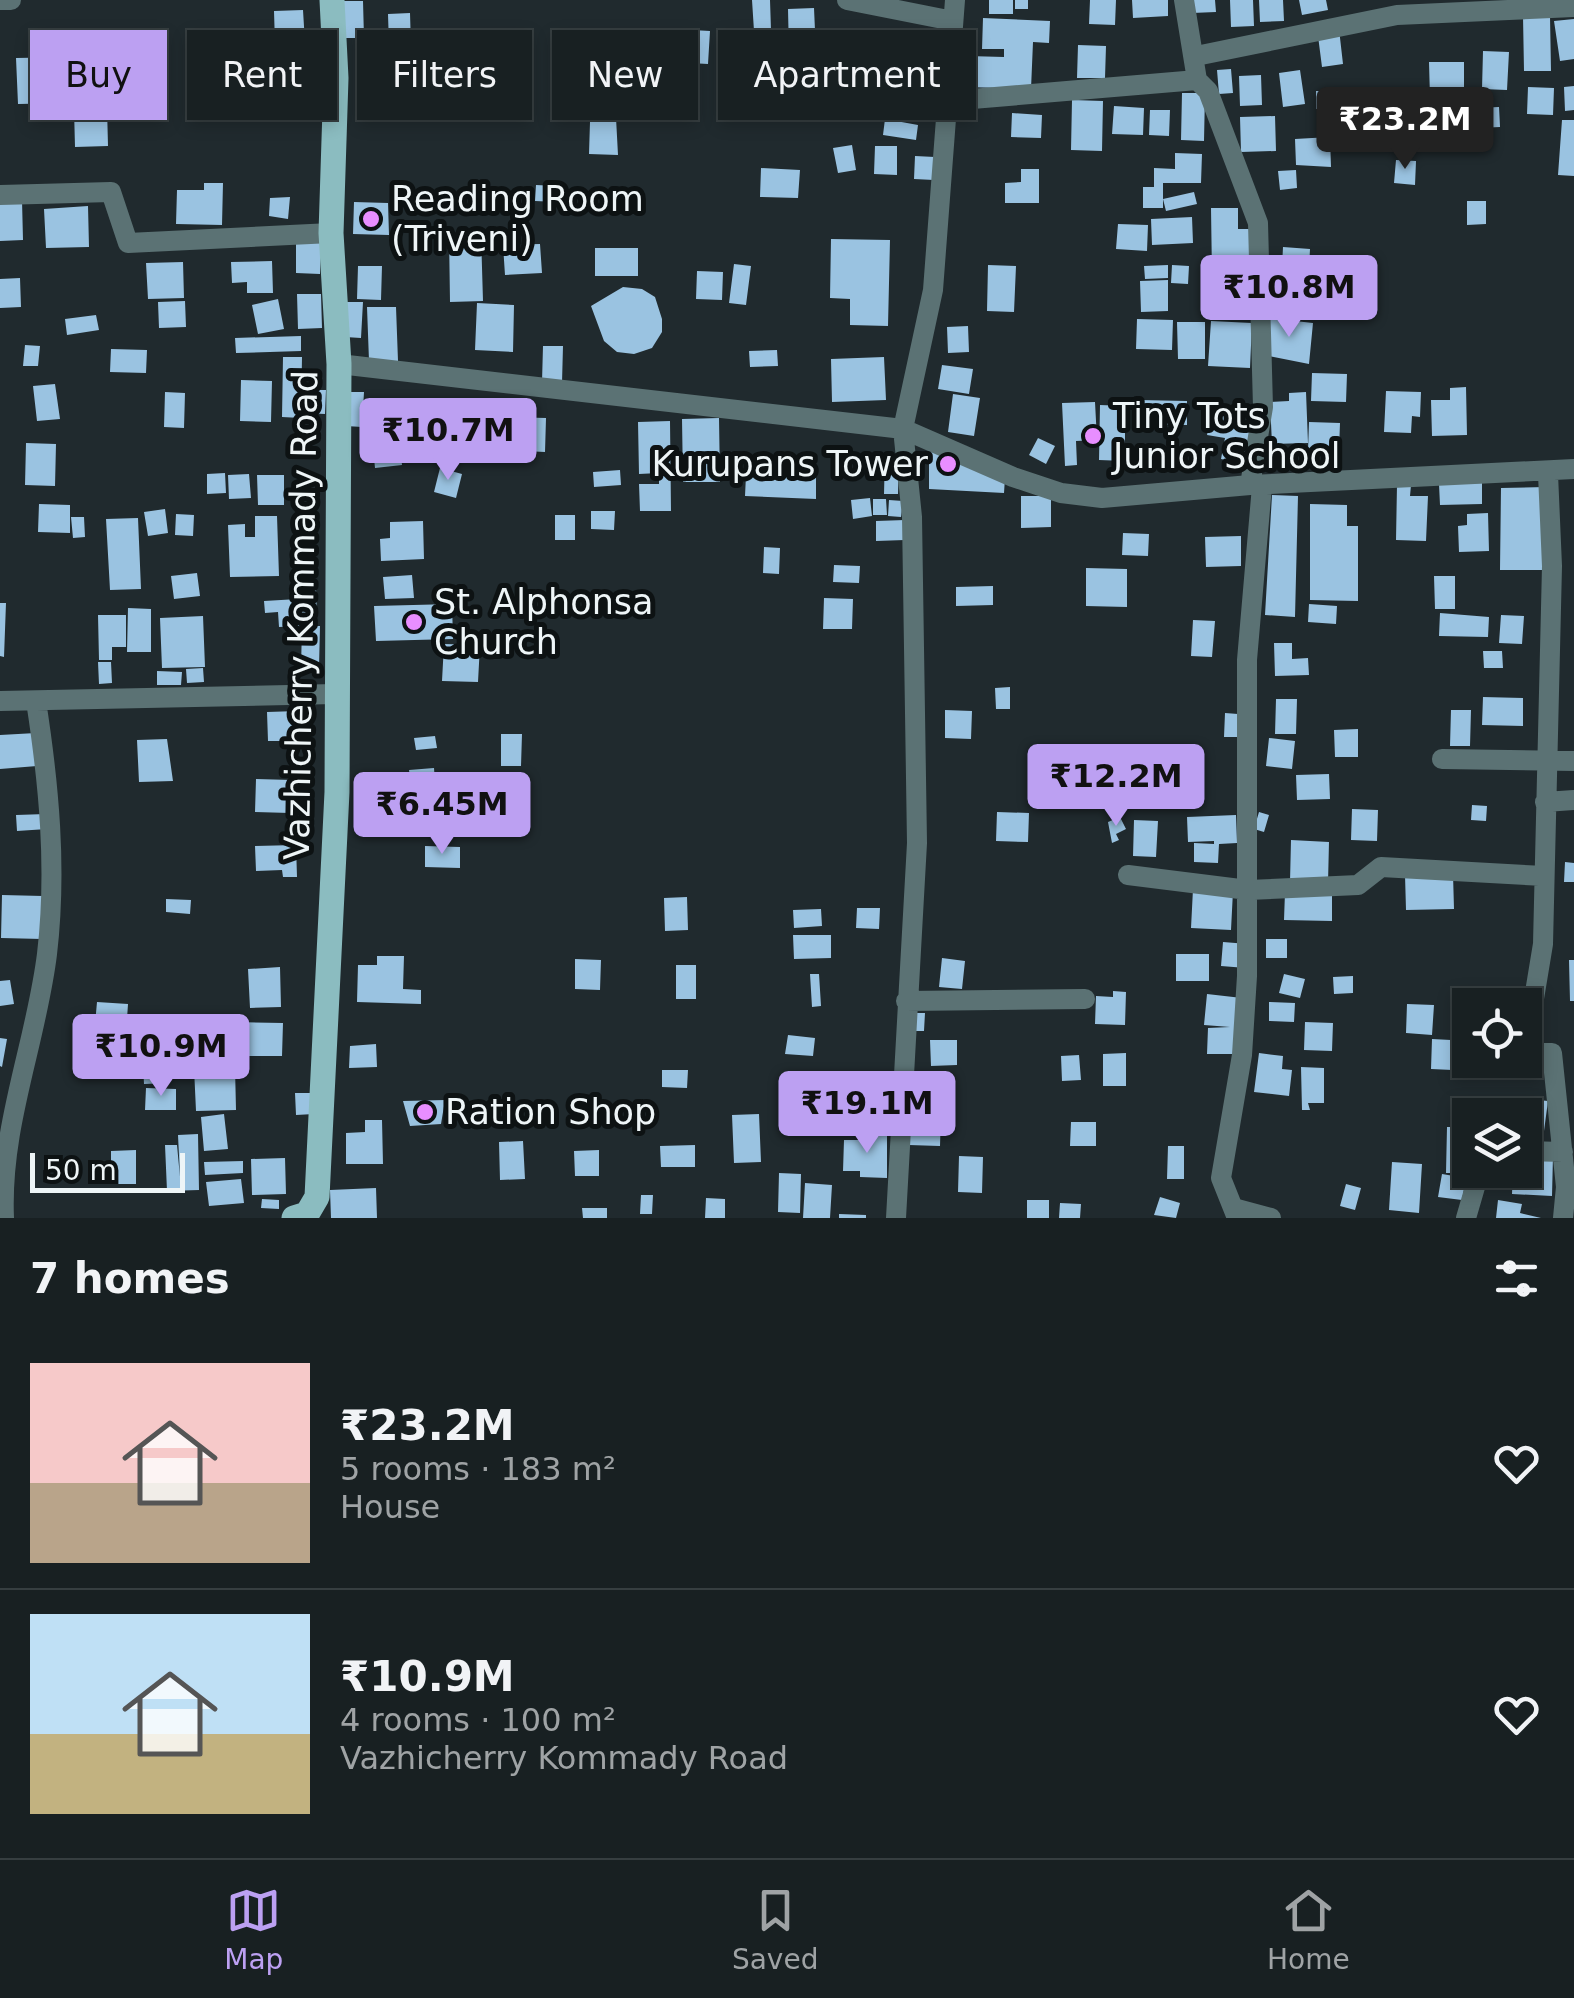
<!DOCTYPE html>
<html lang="en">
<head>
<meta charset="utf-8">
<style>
	body { margin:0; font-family:"DejaVu Sans",sans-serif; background:#21282a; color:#f1f3f6; height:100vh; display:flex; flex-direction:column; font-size:38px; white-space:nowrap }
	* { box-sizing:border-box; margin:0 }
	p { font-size:32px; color:#9fa3a5 }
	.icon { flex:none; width:55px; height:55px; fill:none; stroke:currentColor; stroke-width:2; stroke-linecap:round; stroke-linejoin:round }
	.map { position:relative; height:1218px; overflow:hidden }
	.sheet { display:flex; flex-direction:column; background:#182022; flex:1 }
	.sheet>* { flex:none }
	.top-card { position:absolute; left:30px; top:30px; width:1000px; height:90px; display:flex; gap:20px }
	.fabs { position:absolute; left:1452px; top:988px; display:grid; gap:20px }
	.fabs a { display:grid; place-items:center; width:90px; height:90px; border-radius:0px; background:#182022; box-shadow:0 5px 15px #0003,0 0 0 2px #363e40; font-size:50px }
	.scale { position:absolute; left:30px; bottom:25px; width:155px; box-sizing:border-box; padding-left:10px; border:5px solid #eef5f7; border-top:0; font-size:28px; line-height:35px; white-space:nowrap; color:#eef5f7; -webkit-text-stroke:8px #0d1213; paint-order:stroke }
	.price { position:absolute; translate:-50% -85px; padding:0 22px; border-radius:10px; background:#bca0f2; color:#111; font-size:32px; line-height:65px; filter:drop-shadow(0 2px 5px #0008) }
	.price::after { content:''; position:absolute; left:50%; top:60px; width:30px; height:22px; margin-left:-15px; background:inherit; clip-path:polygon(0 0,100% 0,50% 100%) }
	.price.selected { background:#222; color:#fff }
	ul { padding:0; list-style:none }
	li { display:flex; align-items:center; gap:30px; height:250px; padding:0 30px }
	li+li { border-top:2px solid #363e40 }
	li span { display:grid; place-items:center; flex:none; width:280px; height:200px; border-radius:0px; color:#555 }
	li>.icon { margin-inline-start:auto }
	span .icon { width:120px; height:120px; fill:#fffc; stroke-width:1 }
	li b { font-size:42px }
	h2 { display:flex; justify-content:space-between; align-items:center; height:120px; padding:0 30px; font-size:42px }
	.chip { padding:0 35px; border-radius:0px; background:#182022; box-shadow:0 5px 15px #0003,0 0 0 2px #363e40; font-size:35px; line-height:90px }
	.chip.selected { background:#bca0f2; color:#111 }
	.tabs { display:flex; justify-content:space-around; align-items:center; height:140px; border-top:2px solid #363e40; background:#182022; font-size:28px; color:#9fa3a5 }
	.tabs a { display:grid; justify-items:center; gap:5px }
	.tabs .selected { color:#bca0f2 }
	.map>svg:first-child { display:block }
</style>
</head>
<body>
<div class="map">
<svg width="1574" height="1218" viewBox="0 0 1574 1218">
	<rect width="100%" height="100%" fill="#202a2e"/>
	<path fill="#9ac3e1" d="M752,0H770L771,30L754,31Z
		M989,0H1013V14H989Z
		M1015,0H1028V9H1015Z
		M1090,0H1116L1115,25L1089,24Z
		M1132,0H1168V16L1133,18Z
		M1191,0H1215L1216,12L1192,13Z
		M1230,0H1253L1254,26L1231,27Z
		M1259,0H1283L1284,21L1260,22Z
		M1299,0H1326L1328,10L1302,15Z
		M343,1H363L364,38H344Z
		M814,8L816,53L789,54L788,9Z
		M303,10L305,43L275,44L274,11Z
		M410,13L411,46H389L388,14Z
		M1523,16H1550L1551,71H1524Z
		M983,18L1050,21L1049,43L1033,42L1031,89L966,87L968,56L1004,57V49H982Z
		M1574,19V59L1560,61L1554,21Z
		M674,29L710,31L708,64L672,62Z
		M1339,29L1343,64L1322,67L1318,36Z
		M209,32L233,35L229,62L205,58Z
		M488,32H515V57H489Z
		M866,33L870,56L844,61L840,37Z
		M468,36L469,62L441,63L440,37Z
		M914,45L945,47L943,87L890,85L891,53L913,54Z
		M1078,45L1106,46L1105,78H1077Z
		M1483,51L1509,52L1507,90L1482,89Z
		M254,52L269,54L267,67L252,65Z
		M70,57L71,103L18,104L16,58Z
		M1429,62H1464V97L1430,98Z
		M1231,69L1233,93L1219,94L1217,70Z
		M1300,70L1305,104L1283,107L1279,73Z
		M1261,75L1262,105L1240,106L1239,76Z
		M774,78L800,79L799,108L773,107Z
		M813,85L860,93L859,113L811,111Z
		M1574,86V110L1565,111L1564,87Z
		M1528,87L1554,88L1553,115L1527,114Z
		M1316,91H1336V109H1316Z
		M1182,93H1205L1204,141L1181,140Z
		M580,98L615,99L618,155L589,154L590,122L579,121Z
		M1072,100L1103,101L1102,151L1071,150Z
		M1114,106L1144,108L1143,135L1112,134Z
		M107,107L108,146L75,147L74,109Z
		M1499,107L1500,127L1478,128L1476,108Z
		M1150,110H1170L1169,136L1149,135Z
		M1012,113L1042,115L1041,138L1011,137Z
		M1275,116L1276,151L1241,152L1240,117Z
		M885,119L918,125L916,140L883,135Z
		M1562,120H1574V176L1558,175Z
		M1330,137L1331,167L1296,165L1295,139Z
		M852,145L856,170L838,173L833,148Z
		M875,146H897V175L874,174Z
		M1175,153L1202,154L1201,183H1163V208H1143V187H1154V168L1175,169Z
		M915,156L935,157L934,180L914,179Z
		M1396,160L1416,161L1415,185L1394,183Z
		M761,168L800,170L798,198L760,197Z
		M1021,169H1039V203H1005V183L1021,182Z
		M1296,170L1297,188L1280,190L1278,171Z
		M204,183H223L222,225L176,224L177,190H204Z
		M536,185L558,186L557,202L535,201Z
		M1194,192L1197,204L1166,211L1163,199Z
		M290,197L288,219L269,216L270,198Z
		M0,200H22L23,240L0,241Z
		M1467,201H1486V224L1467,225Z
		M354,202L388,203L389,235L353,234Z
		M88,206L89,247L46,248L44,209Z
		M1211,208H1238V229H1250L1251,276H1212Z
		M1192,217L1193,243L1152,245L1151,219Z
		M1118,224L1148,225L1147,251L1116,249Z
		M449,234H481L483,301L450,302Z
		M831,239L890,240L888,326L850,325V299L830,298Z
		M296,240H321L320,274L296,273Z
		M540,244L542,273L505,275L503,245Z
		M1283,247L1310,249L1308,289L1281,288Z
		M595,248H638V276H595Z
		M272,261L273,293H247V282L232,283L231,262Z
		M183,262L184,298L148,299L146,263Z
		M734,264L751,266L746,305L729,303Z
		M988,265L1016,266L1014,312L987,311Z
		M1168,265V278L1145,279L1144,266Z
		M1172,265L1189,266L1188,284L1171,283Z
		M358,266H382L381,300L357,299Z
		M697,271L723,272L722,300L696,299Z
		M20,278L21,307L0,308V279Z
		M1168,280V311L1141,312L1140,281Z
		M1221,280H1244L1245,309H1222Z
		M623,287L642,289L655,297L662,319V332L652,348L634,354L617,352L604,341L591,306Z
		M297,294H321L322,328L298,329Z
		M278,299L284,329L258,334L252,305Z
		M185,301L186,327L159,328L158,302Z
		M346,302H363L361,338L345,337Z
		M477,303L514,305L513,352L475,350Z
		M367,307H396L398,361H369Z
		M96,315L99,330L67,335L65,319Z
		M1268,318L1313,323L1309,364L1264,355Z
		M1137,319L1173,320L1172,350L1136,349Z
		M1211,321L1252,323L1250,368L1208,366Z
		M1177,322H1205V359H1178Z
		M968,326L969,352L948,353L947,327Z
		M301,336V351L236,353L235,338Z
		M25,345L40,346L38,366H23Z
		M543,346H563L562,383L542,382Z
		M111,349L147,350L146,373L110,372Z
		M777,350L778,366L750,367L749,351Z
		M283,357H302L301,418L282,417Z
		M884,357L886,400L832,402L831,359Z
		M942,365L973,369L969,394L938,389Z
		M1312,373L1347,374L1346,402L1311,401Z
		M241,380L272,381L271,422L240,421Z
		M55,384L60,419L37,421L33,386Z
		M1466,387L1467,435L1432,436L1431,400H1450V388Z
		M306,390H326L325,414L305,413Z
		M1386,391L1421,392L1420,417L1412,416L1411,433L1384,432Z
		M165,392L185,393L184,428L164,427Z
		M347,392H364L362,427L346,426Z
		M1306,392L1308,443L1272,444L1270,402L1289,401V393Z
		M953,394L980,398L974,436L948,432Z
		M1139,400L1187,401V425L1138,424Z
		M1095,402L1097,440L1076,441L1077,465L1065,466L1062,403Z
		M1214,402L1235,407L1232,420L1257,424L1248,464L1221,459L1225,438L1207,435Z
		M1100,405L1125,406V461L1099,460Z
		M506,417L546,418L545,452L505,450Z
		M719,418L720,482H683L682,419Z
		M670,421L671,511H640L639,484H659V473L639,474L638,422Z
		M1309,422L1340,423L1339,451L1308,450Z
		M399,435L402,465L375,468L372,438Z
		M1038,438L1055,446L1046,464L1029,455Z
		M26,443L56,444L55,486L25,485Z
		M929,450L1005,478L1004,493L929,489Z
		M885,453L899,454L898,494H884Z
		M440,468L462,474L456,498L434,492Z
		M620,470L621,485L594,487L593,472Z
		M225,473L226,493L207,494V474Z
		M249,474L251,498L229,499L228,475Z
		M257,475H284V505H258Z
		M746,475L816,478V499L745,496Z
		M1482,483V504L1440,505L1439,484Z
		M1397,485H1411L1410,496H1428L1426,541L1396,540Z
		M1546,487L1547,570H1500L1501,488Z
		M1272,495L1298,496L1295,617L1265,615Z
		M1021,496H1051V527L1021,528Z
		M870,498L872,516L853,519L851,500Z
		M873,499H886L887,515H873Z
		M889,500L903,501L901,517L888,516Z
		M39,504L70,505V533L38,532Z
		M1310,504L1347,505V526H1358V601L1310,600Z
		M165,509L168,533L148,536L144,512Z
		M591,511H615L614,530L591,529Z
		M1488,513L1489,551L1459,552L1458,526L1467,525V514Z
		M176,514L194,515L193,536L175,535Z
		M555,515H575V540H555Z
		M255,516H277L279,576L230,577L228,525L245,524V537H255Z
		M71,517H84L85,537L73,538Z
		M138,518L141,589L110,590L106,519Z
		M905,520V540L876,541V521Z
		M423,521L424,559L381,561L380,539L390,538V522Z
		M1123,533L1149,534L1148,556L1122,555Z
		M1241,536V566L1206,567L1205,537Z
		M764,547L780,548L779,574L763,573Z
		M834,565L860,566L859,583L833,582Z
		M1086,568L1127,569V607L1086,606Z
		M197,573L200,596L174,599L171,576Z
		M412,575L414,598L385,599L383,577Z
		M1434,576H1455V609H1435Z
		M993,586V605L956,606V587Z
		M316,588L317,617L302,618V589Z
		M824,598L853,599L852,629H823Z
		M298,599L299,626L279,627L278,612L265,613L264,601Z
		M0,603H6L4,657L0,656Z
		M452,604L453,639L376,641L374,606Z
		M1309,604L1337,606L1336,624L1308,622Z
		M128,608L151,609V652H127Z
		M1440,613L1489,617L1488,637L1439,636Z
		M98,615H126V647H112V660H99Z
		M1501,615L1524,616L1522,644L1499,643Z
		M203,616L205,667L162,668L160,618Z
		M1193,620L1215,621L1212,657L1191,656Z
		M302,626H320L319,668H301Z
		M1274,643H1292V659L1308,658L1309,675L1275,676Z
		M444,644L480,645L478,682L442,681Z
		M1483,651H1502L1503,668H1484Z
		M98,662H111L112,683L99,684Z
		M203,668L204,682L187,683L186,669Z
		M157,671L182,672L181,685H157Z
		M1010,687V709H996L995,688Z
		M1483,697L1523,698V726L1482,725Z
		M1276,699H1297L1296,734H1275Z
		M945,710L972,711L971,739L945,738Z
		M1451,710H1471L1470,746H1450Z
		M298,711L299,741H268L267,712Z
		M1225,713L1238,714V737H1224Z
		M1358,729V757H1335L1334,730Z
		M36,733L37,766L0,769V735Z
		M501,734H522L521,766H501Z
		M435,736L437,748L416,750L414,738Z
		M1269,738L1295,741L1292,769L1266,766Z
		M167,739L173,781L139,782L137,740Z
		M1105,759L1133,761L1131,794L1103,792Z
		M434,768L435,782L411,784L409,770Z
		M1329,774L1330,799L1297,800L1296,775Z
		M256,779L291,780L290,813L255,812Z
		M1472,805L1487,806L1486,821L1471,820Z
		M1352,809L1378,810L1377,841L1351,840Z
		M997,812L1029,813L1028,842L996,841Z
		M1259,812L1269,815L1264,832L1254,829Z
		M46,814L47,829L17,831L16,815Z
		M1236,815L1237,843L1219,844L1218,863L1194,862V843L1214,844V841L1188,842L1187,817Z
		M1120,817L1126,829L1116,834L1119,840L1112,843L1108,822Z
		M1134,820L1158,821L1156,857L1133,856Z
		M1291,840L1329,842L1328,883L1290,882Z
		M296,845L297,877H283L282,870L256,871L255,846Z
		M425,846L460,847V868L425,867Z
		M1565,862L1574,863V882H1564Z
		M1453,874L1454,909L1406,910L1405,875Z
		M1193,889L1233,891L1231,930L1191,928Z
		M1285,892H1332V921L1284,920Z
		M2,895L43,896L42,939L1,938Z
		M687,897L688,930L665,931L664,898Z
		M166,899L191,900L190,914L166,912Z
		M857,908H880L879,929L856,928Z
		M821,909L822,926L794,928L793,910Z
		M793,935H831V958L794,959Z
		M1266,939H1287V958H1266Z
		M1223,942L1248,944L1246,968L1221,966Z
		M1176,954H1209V981H1176Z
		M377,956H404L403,989L421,990V1004L357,1002L358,965H377Z
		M942,958L965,961L962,989L939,987Z
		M575,959L601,960L600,990L575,989Z
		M1569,960H1574V1001H1570Z
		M676,965H696V999H676Z
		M280,967L281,1007L250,1008L248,969Z
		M810,974H819L821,1006L812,1007Z
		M1284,974L1305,979L1300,998L1279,993Z
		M1353,976V993L1334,994L1333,977Z
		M10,980L14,1004L0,1006V981Z
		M1113,991L1126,992L1125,1025L1095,1024L1096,996L1113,997Z
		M1207,994L1242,998L1235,1054H1207L1208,1028L1230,1027L1204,1025Z
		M97,1002L128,1004L125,1049L93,1047Z
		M1269,1002L1295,1003L1294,1022L1269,1021Z
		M1407,1004L1434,1005L1432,1035L1406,1033Z
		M916,1013H925L924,1031H916Z
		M235,1022L283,1023L282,1056H234Z
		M1305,1022L1333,1023L1332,1051L1304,1050Z
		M788,1035L815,1038L813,1056L785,1054Z
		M0,1038L7,1039L2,1067L0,1066Z
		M1432,1039L1470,1041L1474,1071L1431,1069Z
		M930,1040H957V1065L931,1066Z
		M376,1044L377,1067L349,1068L350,1046Z
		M1126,1053V1086H1103V1054Z
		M1259,1053L1283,1056L1282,1069L1292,1070L1289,1096L1254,1092Z
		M1079,1055L1081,1080L1062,1081L1061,1056Z
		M168,1063L169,1083L144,1084L143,1064Z
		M235,1067L236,1110L196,1111L194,1068Z
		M1301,1067L1324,1068V1103H1308L1310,1110H1302Z
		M662,1070H688L687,1088L662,1087Z
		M146,1088L176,1089V1110H145Z
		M295,1093H313L314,1114L296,1115Z
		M1502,1096L1548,1101L1544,1131L1525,1128V1115H1500Z
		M929,1098L931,1110L915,1112L913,1100Z
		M445,1100L441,1124L410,1126L403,1101Z
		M813,1102L849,1104L848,1118L812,1116Z
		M910,1113L941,1114L940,1146L909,1145Z
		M224,1114L228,1149L204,1151L201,1117Z
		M759,1114L761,1162L734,1163L732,1115Z
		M365,1120H382L383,1164H346V1133L365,1132Z
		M1071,1122H1096V1146H1070Z
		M1447,1127H1465L1464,1173H1446Z
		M198,1134L199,1190L167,1191L165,1145H177L180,1177L178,1135Z
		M861,1136H887V1178L860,1177V1171H843L844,1140H861Z
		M523,1141L525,1179L500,1180L499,1142Z
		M695,1145V1167H661L660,1146Z
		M1168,1146H1184V1179H1167Z
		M136,1150V1184H111V1151Z
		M599,1150V1176H575L574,1151Z
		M1525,1153L1553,1155L1552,1196L1512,1194L1513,1170H1525Z
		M959,1156L983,1157L982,1193L958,1192Z
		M285,1158L286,1194L252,1195L251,1159Z
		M243,1161V1173L205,1175L204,1162Z
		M1392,1162L1422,1164L1419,1213L1389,1210Z
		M779,1173L801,1174L800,1213L778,1212Z
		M1442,1174L1466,1178L1462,1200L1438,1197Z
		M241,1179L244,1203L209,1206L206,1182Z
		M805,1183L832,1185L830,1218H803Z
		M1346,1184L1361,1188L1355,1210L1340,1206Z
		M376,1188L377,1218H331L330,1190Z
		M641,1195H653L652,1214H640Z
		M1160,1197L1180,1203L1176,1218L1154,1215Z
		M706,1198L725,1199V1218H705Z
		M262,1199L279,1200V1209L261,1208Z
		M1027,1200H1049V1218H1027Z
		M1498,1200L1522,1204L1520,1213L1541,1218H1496Z
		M1060,1203L1081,1204L1080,1218H1059Z
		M582,1208H607V1218H583Z
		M839,1214L866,1215V1218H839Z"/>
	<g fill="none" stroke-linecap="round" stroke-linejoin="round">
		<path stroke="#5b7274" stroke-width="20" d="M0,0H11
			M847,0L953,21
			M1196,56L1397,15L1574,7
			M1197,80L1208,91L1258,223L1263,407L1250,485
			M948,101L1197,80L1184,0
			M0,195L111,192L128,243L331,233
			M339,364L903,429L1013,477L1061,493L1102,498L1250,485L1574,469
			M1548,474L1552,566L1543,944L1525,1053H1552L1566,1187L1563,1218
			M0,701L335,694
			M1442,759L1574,761
			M1545,802L1574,800
			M1128,875L1248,890L1358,885L1381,867L1544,876
			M906,1001L1085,999
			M1525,1151L1563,1152
			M1237,1209L1271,1218
			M4,1218C0,1125 36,1044 47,954C57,869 49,785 36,701
			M896,1218L917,843L912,517L903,429L933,290L955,0
			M1237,1218L1221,1178L1242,1055L1247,976V660L1262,486
			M1466,1218L1480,1170"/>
		<path stroke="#8bbcc0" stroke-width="25" d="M294,1218L307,1214L317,1197L337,792L339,364L331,233L336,78L332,0"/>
	</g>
	<g fill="#e88eff" stroke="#0d1213" stroke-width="4">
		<circle cx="371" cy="219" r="10"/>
		<circle cx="1093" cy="436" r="10"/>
		<circle cx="948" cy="464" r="10"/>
		<circle cx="414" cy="622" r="10"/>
		<circle cx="425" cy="1112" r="10"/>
	</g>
	<g text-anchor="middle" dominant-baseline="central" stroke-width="10" stroke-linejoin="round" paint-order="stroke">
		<g font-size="35" fill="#eef5f7" stroke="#0d1213" text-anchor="start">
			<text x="391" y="199">Reading Room<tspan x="391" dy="40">(Triveni)</tspan></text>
			<text x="1113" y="416">Tiny Tots<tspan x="1113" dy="40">Junior School</tspan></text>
			<text x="928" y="464" text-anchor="end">Kurupans Tower</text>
			<text x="434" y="602">St. Alphonsa<tspan x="434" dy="40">Church</tspan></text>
			<text x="445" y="1112">Ration Shop</text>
		</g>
		<g font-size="35" fill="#eef5f7" stroke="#0d1213">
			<text transform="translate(301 615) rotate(-89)">Vazhicherry Kommady Road</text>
		</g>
	</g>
</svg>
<div class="fabs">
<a><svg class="icon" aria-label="locate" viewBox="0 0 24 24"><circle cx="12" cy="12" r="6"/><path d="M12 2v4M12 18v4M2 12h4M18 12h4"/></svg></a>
<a><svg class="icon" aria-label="layers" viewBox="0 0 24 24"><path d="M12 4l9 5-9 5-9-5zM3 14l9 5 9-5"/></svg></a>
</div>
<div class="scale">50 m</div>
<b class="price selected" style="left:1405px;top:172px">₹23.2M</b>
<b class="price" style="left:1289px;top:340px">₹10.8M</b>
<b class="price" style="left:448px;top:483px">₹10.7M</b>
<b class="price" style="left:1116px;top:829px">₹12.2M</b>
<b class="price" style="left:442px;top:857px">₹6.45M</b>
<b class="price" style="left:161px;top:1099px">₹10.9M</b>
<b class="price" style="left:867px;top:1156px">₹19.1M</b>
<div class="top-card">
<a class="chip selected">Buy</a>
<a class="chip">Rent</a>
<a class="chip">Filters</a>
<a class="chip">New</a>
<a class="chip">Apartment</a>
</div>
</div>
<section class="sheet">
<h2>7 homes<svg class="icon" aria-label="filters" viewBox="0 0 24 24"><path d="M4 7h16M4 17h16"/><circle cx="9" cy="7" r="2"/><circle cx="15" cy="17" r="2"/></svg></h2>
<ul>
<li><span style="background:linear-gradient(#f6c9c9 60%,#b9a48a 0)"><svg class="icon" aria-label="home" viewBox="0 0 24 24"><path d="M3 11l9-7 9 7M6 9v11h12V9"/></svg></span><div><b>₹23.2M</b><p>5 rooms · 183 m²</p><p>House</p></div><svg class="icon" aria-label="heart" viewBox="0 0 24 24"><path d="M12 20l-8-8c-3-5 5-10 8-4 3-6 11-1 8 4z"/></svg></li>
<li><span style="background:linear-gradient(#bfe0f5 60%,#c2b280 0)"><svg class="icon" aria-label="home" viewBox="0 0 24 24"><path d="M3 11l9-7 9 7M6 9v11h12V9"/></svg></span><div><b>₹10.9M</b><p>4 rooms · 100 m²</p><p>Vazhicherry Kommady Road</p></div><svg class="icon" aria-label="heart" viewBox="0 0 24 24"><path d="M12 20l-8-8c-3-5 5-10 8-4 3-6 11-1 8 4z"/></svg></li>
</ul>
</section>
<nav class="tabs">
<a class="selected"><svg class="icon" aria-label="map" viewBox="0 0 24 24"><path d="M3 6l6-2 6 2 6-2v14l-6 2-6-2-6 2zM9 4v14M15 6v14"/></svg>Map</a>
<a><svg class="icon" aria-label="saved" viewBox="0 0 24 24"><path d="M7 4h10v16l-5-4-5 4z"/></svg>Saved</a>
<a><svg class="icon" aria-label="home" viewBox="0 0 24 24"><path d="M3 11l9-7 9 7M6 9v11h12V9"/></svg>Home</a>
</nav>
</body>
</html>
